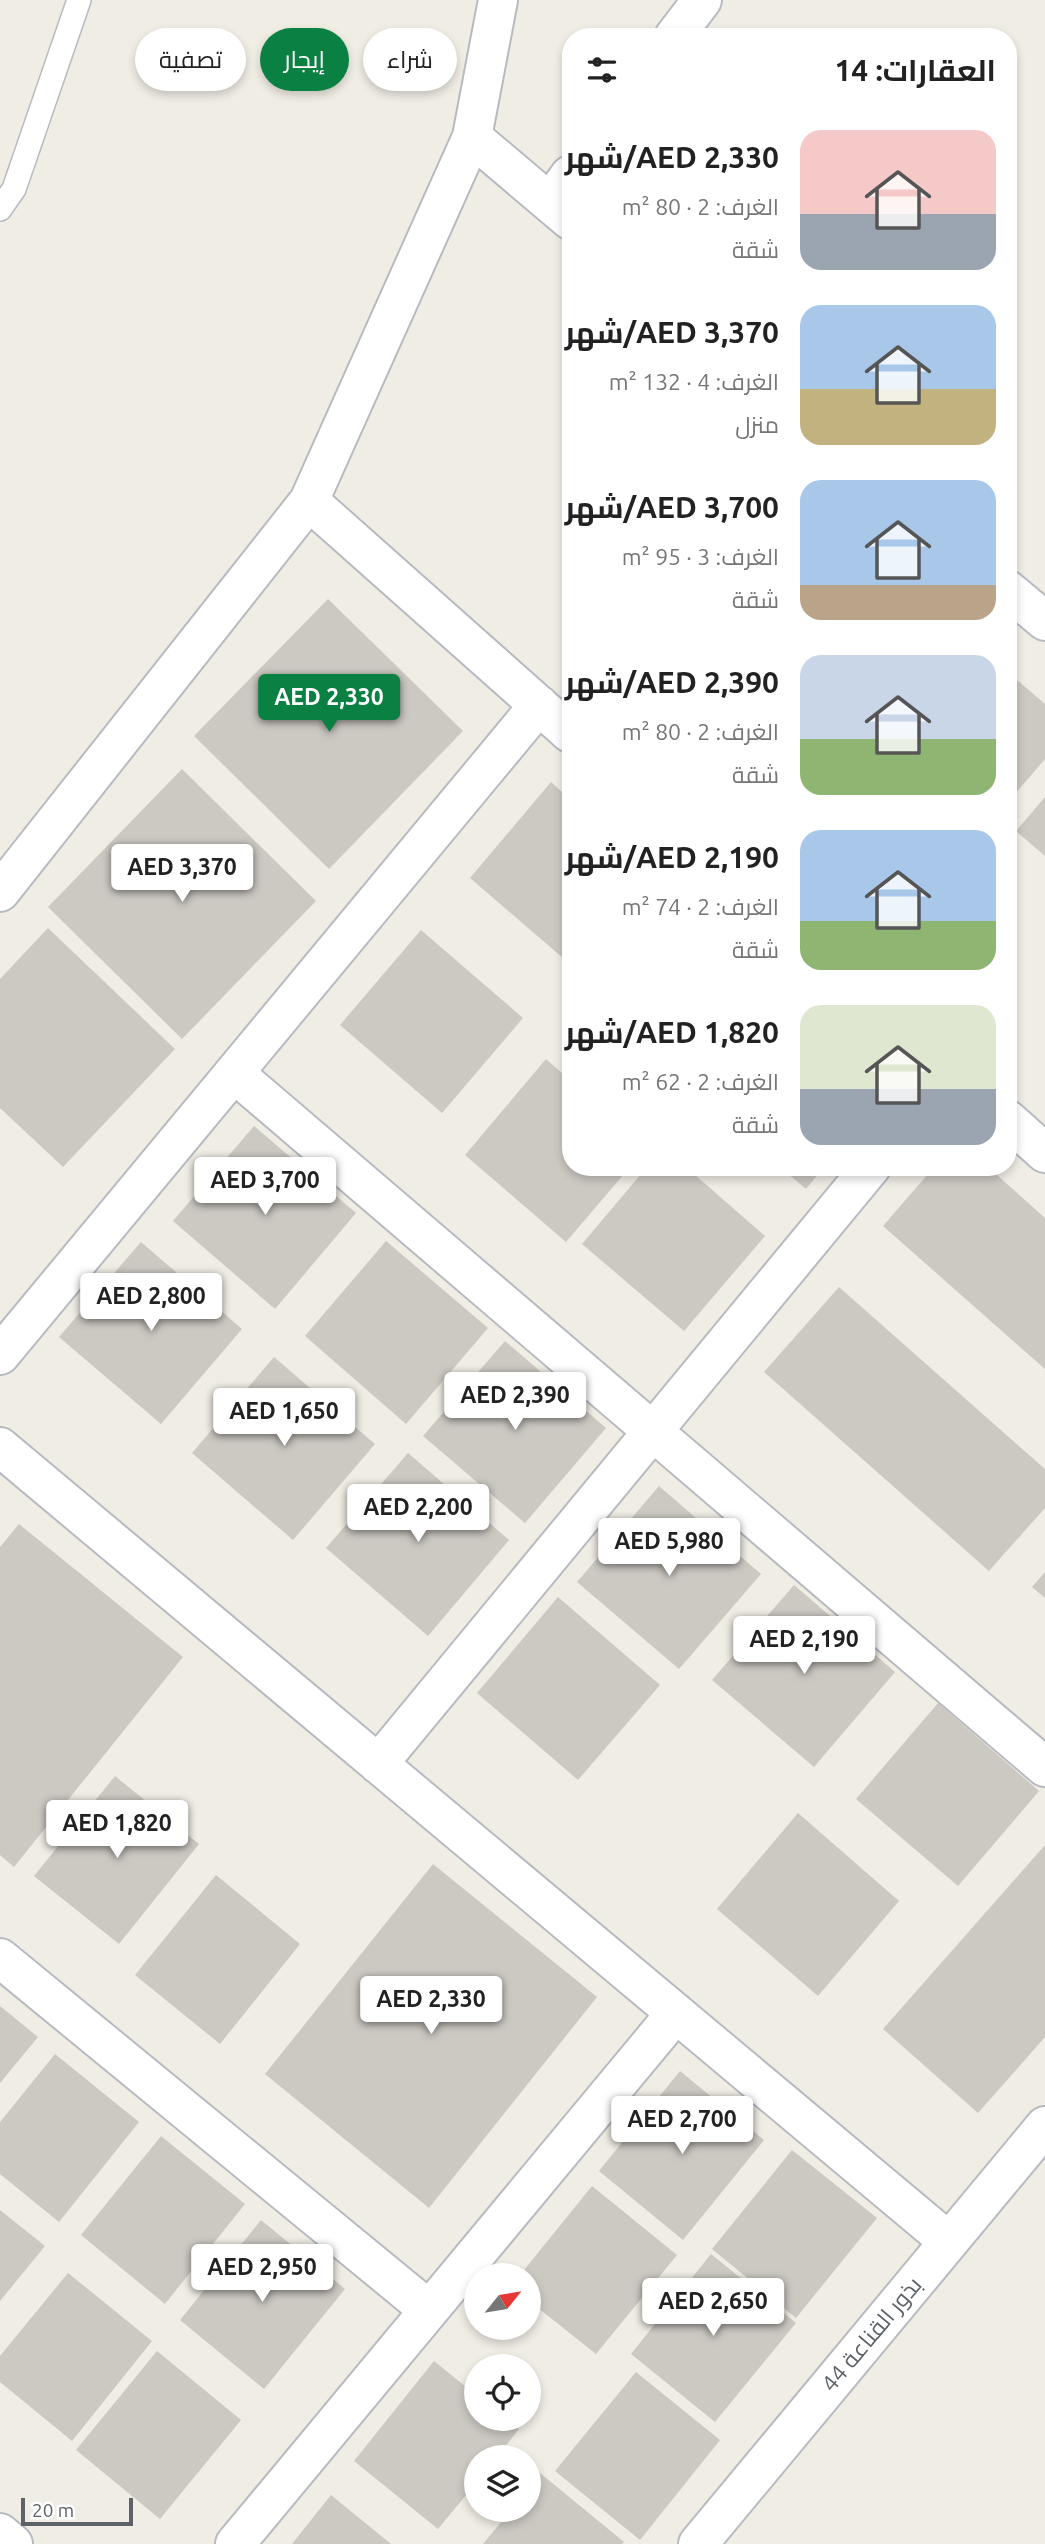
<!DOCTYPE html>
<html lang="ar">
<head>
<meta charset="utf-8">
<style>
	body { margin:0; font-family:Ubuntu,Cairo,sans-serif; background:#f6f6f6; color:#222; direction:rtl; height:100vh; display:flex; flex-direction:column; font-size:26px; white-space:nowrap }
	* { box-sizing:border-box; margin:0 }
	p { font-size:23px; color:#767676 }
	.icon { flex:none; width:38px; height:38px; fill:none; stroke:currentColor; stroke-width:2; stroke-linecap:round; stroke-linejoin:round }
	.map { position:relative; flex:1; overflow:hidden; direction:ltr }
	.details { position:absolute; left:562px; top:28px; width:455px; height:1148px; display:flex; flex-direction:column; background:#fff; border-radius:28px; box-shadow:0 4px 10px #0003; direction:rtl }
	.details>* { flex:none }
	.banner { position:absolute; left:21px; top:28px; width:436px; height:63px; direction:rtl; display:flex; gap:14px }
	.needle { width:46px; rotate:60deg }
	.buttons { position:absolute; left:464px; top:2263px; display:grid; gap:14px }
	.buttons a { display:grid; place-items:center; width:77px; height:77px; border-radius:50%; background:#fff; box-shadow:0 4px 10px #0003; font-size:35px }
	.scale { position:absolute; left:21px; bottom:18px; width:112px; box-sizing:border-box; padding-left:7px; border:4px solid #5c6267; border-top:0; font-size:19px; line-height:24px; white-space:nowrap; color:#5c6267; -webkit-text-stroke:5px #fff; paint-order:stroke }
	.price { position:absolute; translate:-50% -60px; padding:0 16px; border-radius:7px; background:#fff; color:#222; font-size:23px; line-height:46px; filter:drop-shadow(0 2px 4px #0008) }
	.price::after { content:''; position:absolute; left:50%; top:42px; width:21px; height:16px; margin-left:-10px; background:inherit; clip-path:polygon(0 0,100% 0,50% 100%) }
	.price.current { background:#0b8043; color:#fff }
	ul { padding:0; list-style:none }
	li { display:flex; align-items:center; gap:21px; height:175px; padding:0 21px }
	li span { display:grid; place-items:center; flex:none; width:196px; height:140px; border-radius:21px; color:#555 }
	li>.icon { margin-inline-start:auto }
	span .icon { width:84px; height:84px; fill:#fffc; stroke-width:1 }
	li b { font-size:30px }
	h2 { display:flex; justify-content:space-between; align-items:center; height:84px; padding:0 21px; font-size:30px }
	.pill { padding:0 24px; border-radius:32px; background:#fff; box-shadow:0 4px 10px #0003; font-size:24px; line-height:63px }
	.pill.current { background:#0b8043; color:#fff }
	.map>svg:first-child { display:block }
</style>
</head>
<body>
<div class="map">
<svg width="1045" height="2544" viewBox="0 0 1045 2544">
	<rect width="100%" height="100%" fill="#f0ede5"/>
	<path fill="#ccc8c2" d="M328,599L463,731L329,869L194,736Z
		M1008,672L1045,704V759L1008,802Z
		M182,769L316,901L182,1039L48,907Z
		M551,782L570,799V964L470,878Z
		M1045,797V856L1016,831Z
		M48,928L175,1049L63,1167L0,1108V979Z
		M421,930L523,1018L442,1113L340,1025Z
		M546,1059L570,1080V1167H630L566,1242L465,1155Z
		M254,1126L356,1213L275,1309L173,1221Z
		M647,1167H686L765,1236L684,1331L582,1244Z
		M780,1167H824L806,1189Z
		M934,1167H988L1045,1218V1369L883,1226Z
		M386,1241L488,1328L406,1424L305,1336Z
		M141,1242L242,1329L161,1424L59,1337Z
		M839,1287L1045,1469V1508L989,1571L764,1372Z
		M505,1341L606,1428L525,1523L423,1436Z
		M274,1357L375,1444L293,1540L192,1453Z
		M408,1453L509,1540L428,1636L326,1548Z
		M659,1486L761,1574L679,1669L577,1582Z
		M19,1524L183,1657L14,1867L0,1855V1547Z
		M1045,1572V1598L1032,1587Z
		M794,1585L895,1672L814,1767L712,1680Z
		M558,1597L660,1685L578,1780L477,1693Z
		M938,1703L1039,1791L958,1886L856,1799Z
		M115,1776L199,1844L119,1944L34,1876Z
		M798,1813L899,1901L818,1996L717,1909Z
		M1045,1845V2037L978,2113L883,2029Z
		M433,1864L597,1997L429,2208L265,2074Z
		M216,1875L300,1944L220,2044L135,1975Z
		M0,2006L38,2037L0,2083Z
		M55,2054L139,2122L59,2222L0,2174V2122Z
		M680,2071L764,2140L683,2240L599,2171Z
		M161,2136L245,2204L165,2304L81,2235Z
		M792,2150L877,2218L796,2318L712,2249Z
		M592,2186L677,2255L596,2354L528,2300V2275H520Z
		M0,2210L45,2246L0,2301Z
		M261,2220L345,2289L264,2389L180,2320Z
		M711,2254L796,2323L715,2422L631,2354Z
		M68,2273L152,2341L72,2441L0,2382V2356Z
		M157,2351L241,2420L160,2519L76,2450Z
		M434,2361L476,2395V2418H506L519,2429L497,2457H476V2483L438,2529L354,2461Z
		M636,2372L720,2440L640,2540L555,2471Z
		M540,2473L624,2542L622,2544H483L511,2510H528V2487Z
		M331,2495L391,2544H292Z"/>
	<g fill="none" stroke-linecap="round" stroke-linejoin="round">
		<g stroke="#b7bbc0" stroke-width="26">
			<path id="lane" d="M0,209L14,189L79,0"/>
		</g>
		<g stroke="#b7bbc0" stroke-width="42">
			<path id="street" d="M674,37L702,0
				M472,137L570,220
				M550,203L570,175
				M309,501L570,733
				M1008,590L1045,621
				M0,892L309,501L472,137L498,0
				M234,1073L1045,1767
				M1008,1120L1045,1153
				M0,1355L539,705
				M0,1447L948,2241
				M378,1764L871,1167
				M0,1958L429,2310
				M0,2533L13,2544
				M235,2544L676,2013
				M698,2544L1045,2126"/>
		</g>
		<use href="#lane" stroke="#fff" stroke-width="23"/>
		<use href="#street" stroke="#fff" stroke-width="38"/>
	</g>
	<g text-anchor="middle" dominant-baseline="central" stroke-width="7" stroke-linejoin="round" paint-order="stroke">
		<g font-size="23" fill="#5c6267" stroke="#fff">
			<text transform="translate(871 2334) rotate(-50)">بذور القناعة 44</text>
		</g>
	</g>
</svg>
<div class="buttons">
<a><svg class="needle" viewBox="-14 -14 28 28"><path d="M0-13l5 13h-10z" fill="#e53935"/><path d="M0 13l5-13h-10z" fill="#767676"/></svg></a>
<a><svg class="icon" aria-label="locate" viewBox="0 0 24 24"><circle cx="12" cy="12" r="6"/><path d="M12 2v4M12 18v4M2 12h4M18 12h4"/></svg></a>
<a><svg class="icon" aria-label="layers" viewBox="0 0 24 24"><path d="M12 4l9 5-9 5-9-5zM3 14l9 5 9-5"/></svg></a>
</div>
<div class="scale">20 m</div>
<b class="price current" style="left:329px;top:734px">AED 2,330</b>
<b class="price" style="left:182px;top:904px">AED 3,370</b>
<b class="price" style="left:265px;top:1217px">AED 3,700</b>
<b class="price" style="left:151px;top:1333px">AED 2,800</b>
<b class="price" style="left:515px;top:1432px">AED 2,390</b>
<b class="price" style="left:284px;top:1448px">AED 1,650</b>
<b class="price" style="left:418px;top:1544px">AED 2,200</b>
<b class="price" style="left:669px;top:1578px">AED 5,980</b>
<b class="price" style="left:804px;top:1676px">AED 2,190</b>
<b class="price" style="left:117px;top:1860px">AED 1,820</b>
<b class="price" style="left:431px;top:2036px">AED 2,330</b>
<b class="price" style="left:682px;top:2156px">AED 2,700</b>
<b class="price" style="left:262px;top:2304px">AED 2,950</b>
<b class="price" style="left:713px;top:2338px">AED 2,650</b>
<div class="banner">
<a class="pill">شراء</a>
<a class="pill current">إيجار</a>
<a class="pill">تصفية</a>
</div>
<section class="details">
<h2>العقارات: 14<svg class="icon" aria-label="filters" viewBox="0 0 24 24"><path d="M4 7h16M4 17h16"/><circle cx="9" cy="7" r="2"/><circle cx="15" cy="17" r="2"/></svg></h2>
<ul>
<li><span style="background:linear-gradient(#f6c9c9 60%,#9aa5b1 0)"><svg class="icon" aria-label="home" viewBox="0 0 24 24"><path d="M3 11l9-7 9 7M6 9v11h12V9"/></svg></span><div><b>AED 2,330/شهر</b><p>الغرف: 2 · 80 m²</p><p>شقة</p></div></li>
<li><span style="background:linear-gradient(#a9c7e8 60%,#c2b280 0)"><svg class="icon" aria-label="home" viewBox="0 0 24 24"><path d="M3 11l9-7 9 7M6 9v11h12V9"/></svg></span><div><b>AED 3,370/شهر</b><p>الغرف: 4 · 132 m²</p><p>منزل</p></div></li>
<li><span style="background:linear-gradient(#a9c7e8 75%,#b9a48a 0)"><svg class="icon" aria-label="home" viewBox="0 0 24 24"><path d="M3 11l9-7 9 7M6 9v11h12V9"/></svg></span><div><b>AED 3,700/شهر</b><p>الغرف: 3 · 95 m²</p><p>شقة</p></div></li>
<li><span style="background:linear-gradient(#c9d6e8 60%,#8fb573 0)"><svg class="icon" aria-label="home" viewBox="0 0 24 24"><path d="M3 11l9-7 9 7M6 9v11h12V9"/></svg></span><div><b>AED 2,390/شهر</b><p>الغرف: 2 · 80 m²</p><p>شقة</p></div></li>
<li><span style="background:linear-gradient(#a9c7e8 65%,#8fb573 0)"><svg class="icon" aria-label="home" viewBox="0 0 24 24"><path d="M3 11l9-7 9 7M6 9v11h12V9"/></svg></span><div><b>AED 2,190/شهر</b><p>الغرف: 2 · 74 m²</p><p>شقة</p></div></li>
<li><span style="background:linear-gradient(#dfe7d0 60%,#9aa5b1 0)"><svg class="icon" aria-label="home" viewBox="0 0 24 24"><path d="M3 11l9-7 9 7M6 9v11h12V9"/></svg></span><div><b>AED 1,820/شهر</b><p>الغرف: 2 · 62 m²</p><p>شقة</p></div></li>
</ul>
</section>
</div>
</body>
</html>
